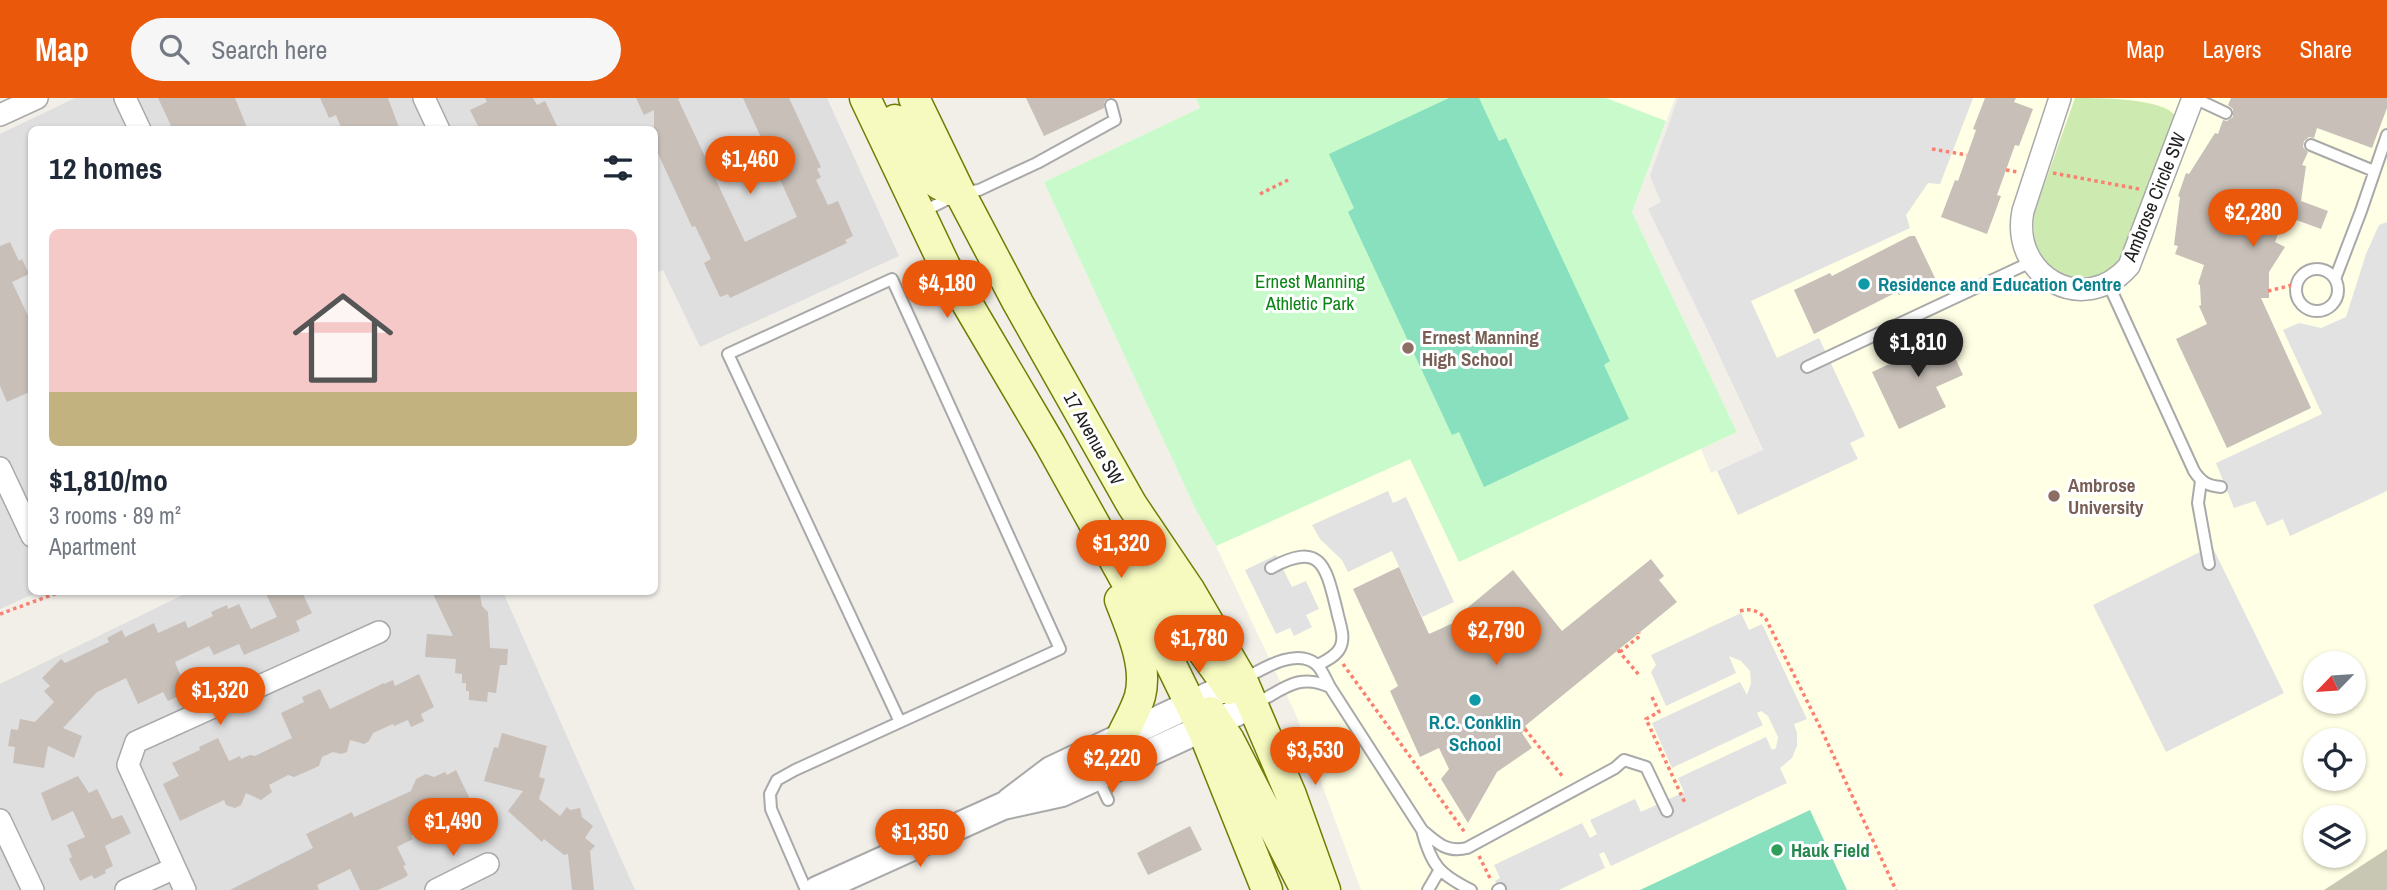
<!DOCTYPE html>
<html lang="en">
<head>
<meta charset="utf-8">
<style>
	body { margin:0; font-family:"Archivo Narrow",sans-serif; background:#f6f6f7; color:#1f2937; height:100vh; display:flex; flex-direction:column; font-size:26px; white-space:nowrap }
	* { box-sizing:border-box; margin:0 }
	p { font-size:23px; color:#747a83 }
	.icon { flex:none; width:38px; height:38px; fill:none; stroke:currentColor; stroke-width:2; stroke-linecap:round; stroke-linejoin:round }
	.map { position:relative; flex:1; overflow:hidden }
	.drawer { position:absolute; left:28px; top:28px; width:630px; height:469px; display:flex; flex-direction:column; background:#fff; border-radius:10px; box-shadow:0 2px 5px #0004 }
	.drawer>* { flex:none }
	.needle { width:46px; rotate:245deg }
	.buttons { position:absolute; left:2303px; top:553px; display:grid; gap:14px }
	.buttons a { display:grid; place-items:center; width:63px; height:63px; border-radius:50%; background:#fff; box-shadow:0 2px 5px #0004; font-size:35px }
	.price { position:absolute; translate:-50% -60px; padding:0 16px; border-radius:24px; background:#ea580c; color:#fff; font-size:23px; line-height:46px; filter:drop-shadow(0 2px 4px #0008) }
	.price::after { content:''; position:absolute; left:50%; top:42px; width:21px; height:16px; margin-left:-10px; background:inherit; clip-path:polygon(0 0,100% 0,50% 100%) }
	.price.active { background:#222; color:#fff }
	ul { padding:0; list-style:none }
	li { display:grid; align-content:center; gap:14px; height:371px; padding:0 21px }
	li+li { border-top:2px solid #e0e1e3 }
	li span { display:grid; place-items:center; height:217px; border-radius:10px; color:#555 }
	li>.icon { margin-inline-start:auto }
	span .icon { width:126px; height:126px; fill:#fffc; stroke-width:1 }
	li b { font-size:30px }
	h2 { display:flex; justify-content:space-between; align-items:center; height:84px; padding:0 21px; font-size:30px }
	header { display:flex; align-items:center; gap:42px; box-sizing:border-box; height:98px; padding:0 35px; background:#ea580c; color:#fff }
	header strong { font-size:33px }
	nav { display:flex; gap:38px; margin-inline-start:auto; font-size:24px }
	.search { width:490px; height:63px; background:#f6f6f7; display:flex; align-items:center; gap:18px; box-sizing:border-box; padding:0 24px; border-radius:38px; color:#747a83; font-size:26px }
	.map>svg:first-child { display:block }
</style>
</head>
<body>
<header>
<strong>Map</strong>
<div class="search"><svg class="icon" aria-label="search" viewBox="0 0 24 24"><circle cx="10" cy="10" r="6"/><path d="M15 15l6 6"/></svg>Search here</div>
<nav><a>Map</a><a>Layers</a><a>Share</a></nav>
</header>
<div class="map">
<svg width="2387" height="792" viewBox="0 0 2387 792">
	<rect width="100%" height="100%" fill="#f2efe9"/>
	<path fill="#e0dfdf" d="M75,0H827L899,158L700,249L663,172L655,175L654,32H32V494H38L0,511V36Z
		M189,494H503L635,792H0V586Z"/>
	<path fill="#ffffe5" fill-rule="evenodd" d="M1196,0H1675L1632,114L1737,334L1701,351L1711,375L1763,353L1704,225L1906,117L1928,85L1940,86L1973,0H2387V752L2326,792H1361L1296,617L1216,448L1195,410L1044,84L1200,10ZM2315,565H2354V604H2315ZM2315,642H2354V681H2315ZM2315,719H2354V758H2315Z"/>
	<path fill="#c7c7b4" d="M2387,751V792H2324Z"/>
	<path fill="#cdebb0" d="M2075,0C2099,0 2169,0 2176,20L2120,164C2075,201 2025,170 2035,113Z"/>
	<path fill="#c8facc" d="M1196,0H1606L1666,23L1632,114L1737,334L1459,464L1410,361L1216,448L1195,410L1044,84L1200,10Z"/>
	<path fill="#88e0be" d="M1449,0H1479L1499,43L1506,40L1610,263L1604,267L1629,321L1484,389L1459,334L1452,337L1348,114L1354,110L1329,56Z
		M1810,712L1847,792H1640Z"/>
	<path fill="#e2e2e2" d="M1678,0H1973L1940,86L1928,85L1906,117L1910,130L1751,203L1777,260L1819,240L1865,338L1850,345L1858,361L1738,417L1717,373L1763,352L1704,225L1648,111L1661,104L1650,78Z
		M2387,124V393L2290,438L2283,421L2267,428L2255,403L2234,410L2216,365L2322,316L2283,232L2299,225L2321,230L2346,219L2366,156L2379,127Z
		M1388,393L1393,405L1406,399L1454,504L1422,519L1392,453L1348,474L1342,462L1320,441L1312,427Z
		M2212,448L2284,595L2166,654L2093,507Z
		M1276,457L1292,489L1306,483L1319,511L1306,517L1312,529L1294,538L1290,530L1276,536L1245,472Z
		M1741,515L1749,532L1762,526L1807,621L1794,626L1797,635V648L1792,660L1780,670L1787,685L1611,768L1604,754L1599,756L1605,770L1559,792H1500L1495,783L1500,780L1494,767L1582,725L1590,740L1597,736L1590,722L1635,701L1641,714L1684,694L1678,680L1766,639L1772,652L1776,650L1778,639L1768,618L1761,613L1757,615L1763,627L1672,670L1652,625L1740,584L1747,597L1751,585L1750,573L1741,563L1729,558L1736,575L1666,608L1651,574L1656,567L1651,557Z"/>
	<path fill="#c7bfb8" d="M158,0H235L248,32H173Z
		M320,0H388L400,32H342L336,17L329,20Z
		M485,0H533L537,7L545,3L559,32H480L470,12L487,4Z
		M636,0H681L678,1L745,144L797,119L743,0H789L821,69L817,71L821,79L816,82L828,107L838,103L853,138L845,142L847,145L730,200L728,196L720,199L704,165L711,161L695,128L692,129L654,47V12L644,17Z
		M1026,0H1108L1104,4V10L1044,38Z
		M1985,0H2016L2014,4L2033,11L2019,48L2015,47L1997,97L2001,98L1987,136L1941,119L1955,82L1958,83L1976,32L1973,31Z
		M2231,0H2387V10L2372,50L2317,30L2314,40L2309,39L2304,43L2303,49L2308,54L2302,67L2306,68L2301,103L2328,113L2321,131L2285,118L2275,144L2285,149L2269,174V200H2261L2311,310L2227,350L2176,241L2207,226L2199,208L2201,207L2200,187L2198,186L2204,167L2175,156L2178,148L2174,147L2180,99L2178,98L2186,75L2189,76L2215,35L2218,36L2223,22L2227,23L2233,19V11L2228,7Z
		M1910,138H1915L1935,180L1899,197L1897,194L1814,236L1794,192L1830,175L1832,178Z
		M10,144L19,163L22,161L29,176L12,184L32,226V293L7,304L0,288V148Z
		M1942,231L1963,277L1936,289L1946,309L1899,331L1872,274L1898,262L1896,258L1915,248L1914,245Z
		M1651,461L1664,478L1659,482L1677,504L1525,628L1527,630L1522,635L1532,650L1497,674L1468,725L1441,681L1449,671L1439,650L1420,659L1390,593L1398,588L1353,491L1399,469L1429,536L1464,520L1460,516L1513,472L1562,533Z
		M265,494H302L312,515L296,523L300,533L244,557L239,546L214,557L209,548L175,564L187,594L168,603L163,594L138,606L126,580L97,594L63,630L82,638L74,660L48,648L44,670L13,665L15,649L8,648L11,631L18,632L20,621L35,624L54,604L44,593L50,588L42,580L61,561L65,565L109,544L107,540L122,532L125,539L154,525L158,535L185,523L188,530L213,518L211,514L227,507L228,511L239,506L251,531L277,519Z
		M432,494H475L480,497L482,508L488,514L490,550L508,551L507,567H500L496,595L488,594L487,604L469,602V593H466V585H462V576L455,575L456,561L425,559L427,536L453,538Z
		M419,576L434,609L421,616L424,623L411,629L408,622L394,628L393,626L373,635L369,643L364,646L350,642L347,654L341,656L333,654L322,659L319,668L294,679L288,677L269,687L272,694L261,702L246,695L241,707L235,710L226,707L224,702L180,723L163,686L179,678L172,665L200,652L199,649L218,640L229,663L240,658L241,661L250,657L255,658L292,640L281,615L304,604L302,599L320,591L330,611L384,585V586L393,582L395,588Z
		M502,635L547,648L539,679L545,681L539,701L560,718L567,709L570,712L580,710L582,719L593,728L585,740L595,748L590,753L594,792H572L568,756L564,757L544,741L542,744L508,713L523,693L484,683L494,649L498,650Z
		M456,672L478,718L459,727L454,716L436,725L409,714L418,733L411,738L413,741L397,749L406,767L403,768L408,777L404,780L378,792H360L350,771L317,787L319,792H230L313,750L306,736L352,714L354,719L411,693L416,681L426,676L434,679L445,674L447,677Z
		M78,678L89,695L97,691L112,721L122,717L131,735L105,748L113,768L105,772L106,775L94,781L92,777L80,783L69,761L72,759L67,747L85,739L73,713L52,723L41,695Z
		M1190,728L1202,752L1148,777L1137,755Z"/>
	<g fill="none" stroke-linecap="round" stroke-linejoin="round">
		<g stroke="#a9a9a9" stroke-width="14">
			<path id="service" d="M2194,0L2226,15
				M2311,47L2374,73
				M922,114L960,95L979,92L1037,65L1115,22L1111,7
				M2296 192a21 21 0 1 1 42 0a21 21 0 1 1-42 0Z
				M2335,181L2361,113L2387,37
				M2108,185L2194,373C2201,384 2208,388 2221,389
				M1807,269L2031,164
				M2201,383L2198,405L2209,466
				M1271,470C1322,442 1326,469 1337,513C1339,524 1346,539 1340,550C1336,558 1326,563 1318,567
				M1242,582C1261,572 1295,549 1316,566C1322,571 1326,582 1330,589L1422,732C1437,745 1447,755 1467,750L1615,670L1624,662L1646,669L1667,713
				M1255,606C1283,592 1298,574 1330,589
				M1097,678L1108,702
				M1422,732C1431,767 1439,776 1471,792
				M806,792L771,711L770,696L777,682L795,672L1060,551L892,181L728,256L900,624
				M1428,792L1439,773
				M1498,792L1500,791"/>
		</g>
		<g stroke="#a9a9a9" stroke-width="24">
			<path id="minor" d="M125,0L140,32
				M424,0L439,32
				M2060,0L2023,113C2010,178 2084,220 2129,168L2193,0
				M0,17L37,0
				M0,370L32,438
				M0,722L33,792
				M126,792L175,770
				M185,792L128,667L136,644L379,534
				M436,792L488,766"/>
		</g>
		<g stroke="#a9a9a9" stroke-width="30">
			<path id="tertiary" d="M1010,703L1051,672L1242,582
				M817,792L1003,708L1062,695L1255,606"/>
		</g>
		<g stroke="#707d05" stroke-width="33">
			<path id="secondary" d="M865,0L945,168L1050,346L1159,542L1202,630L1267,792
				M914,0L960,95L1018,205L1132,407L1190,493L1242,582L1291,697L1325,792
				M895,22L929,78L939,86L959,95
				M1124,443L1230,591
				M1120,502C1131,531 1148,567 1140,598C1136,612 1128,625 1122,638
				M1210,614L1229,642L1306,792"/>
		</g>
		<path stroke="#fa8072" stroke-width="3.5" stroke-dasharray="3.5 3.5" stroke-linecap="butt" d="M1932,51L1967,57
			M2006,72L2018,74
			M2053,75L2139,91
			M1260,96L1288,82
			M2268,193L2297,186
			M1740,513C1751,510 1759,513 1766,521L1822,633L1896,792
			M0,516L60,494
			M1618,552L1639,577
			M1620,554L1640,538L1639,535
			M1343,566L1466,736
			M1652,599L1659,614L1646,621L1685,705
			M1525,631L1563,679
			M1479,758L1491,782"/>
		<use href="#service" stroke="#fff" stroke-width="10"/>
		<use href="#minor" stroke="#fff" stroke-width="21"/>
		<use href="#tertiary" stroke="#fff" stroke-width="26"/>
		<use href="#secondary" stroke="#f7fabf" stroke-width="30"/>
	</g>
	<g fill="#0f9aa8" stroke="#fff" stroke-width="2.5">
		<circle cx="1864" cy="186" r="7"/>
		<circle cx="1475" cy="602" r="7"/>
	</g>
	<g fill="#8d6e63" stroke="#fff" stroke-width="2.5">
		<circle cx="1408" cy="250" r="7"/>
		<circle cx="2054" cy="398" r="7"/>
	</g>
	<circle fill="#2e9e5b" stroke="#fff" stroke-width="2.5" cx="1777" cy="752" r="7"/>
	<g text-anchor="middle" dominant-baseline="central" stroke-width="6" stroke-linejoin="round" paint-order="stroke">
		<g font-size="19" fill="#222" stroke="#fff">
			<text transform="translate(2154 99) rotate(-68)">Ambrose Circle SW</text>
			<text transform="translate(1094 340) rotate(61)">17 Avenue SW</text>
		</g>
		<g font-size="19" fill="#0c8416" stroke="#fff">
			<text x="1310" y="183">Ernest Manning<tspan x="1310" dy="22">Athletic Park</tspan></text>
		</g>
		<g font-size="19" font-weight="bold" fill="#0d838f" stroke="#fff" text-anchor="start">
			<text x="1878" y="186">Residence and Education Centre</text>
			<text x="1475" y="624" text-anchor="middle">R.C. Conklin<tspan x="1475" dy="22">School</tspan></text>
		</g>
		<g font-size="19" font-weight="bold" fill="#785e54" stroke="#fff" text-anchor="start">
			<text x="1422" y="239">Ernest Manning<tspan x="1422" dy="22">High School</tspan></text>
			<text x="2068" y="387">Ambrose<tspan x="2068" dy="22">University</tspan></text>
		</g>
		<g font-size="19" font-weight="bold" fill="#27864d" stroke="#fff" text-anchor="start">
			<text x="1791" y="752">Hauk Field</text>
		</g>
	</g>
</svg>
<div class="buttons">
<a><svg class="needle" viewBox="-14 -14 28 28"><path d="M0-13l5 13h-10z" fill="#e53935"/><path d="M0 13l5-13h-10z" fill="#747a83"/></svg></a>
<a><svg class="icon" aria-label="locate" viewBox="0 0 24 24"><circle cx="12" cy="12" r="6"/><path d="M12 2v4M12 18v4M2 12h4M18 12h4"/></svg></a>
<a><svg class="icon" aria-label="layers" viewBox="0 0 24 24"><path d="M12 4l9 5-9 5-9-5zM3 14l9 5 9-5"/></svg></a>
</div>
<b class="price" style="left:750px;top:98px">$1,460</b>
<b class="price" style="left:2253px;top:151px">$2,280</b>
<b class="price" style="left:947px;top:222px">$4,180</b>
<b class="price active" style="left:1918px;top:281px">$1,810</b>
<b class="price" style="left:1121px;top:482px">$1,320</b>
<b class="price" style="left:1496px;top:569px">$2,790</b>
<b class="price" style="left:1199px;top:577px">$1,780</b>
<b class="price" style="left:220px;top:629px">$1,320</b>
<b class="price" style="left:1315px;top:689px">$3,530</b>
<b class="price" style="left:1112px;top:697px">$2,220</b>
<b class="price" style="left:453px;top:760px">$1,490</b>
<b class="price" style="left:920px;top:771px">$1,350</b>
<section class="drawer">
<h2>12 homes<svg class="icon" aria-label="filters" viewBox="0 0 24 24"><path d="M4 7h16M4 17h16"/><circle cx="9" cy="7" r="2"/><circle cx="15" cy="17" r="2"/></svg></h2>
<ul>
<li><span style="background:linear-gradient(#f6c9c9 75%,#c2b280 0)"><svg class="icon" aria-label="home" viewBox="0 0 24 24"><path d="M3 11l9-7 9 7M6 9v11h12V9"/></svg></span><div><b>$1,810/mo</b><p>3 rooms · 89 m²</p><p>Apartment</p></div></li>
</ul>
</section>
</div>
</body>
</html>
